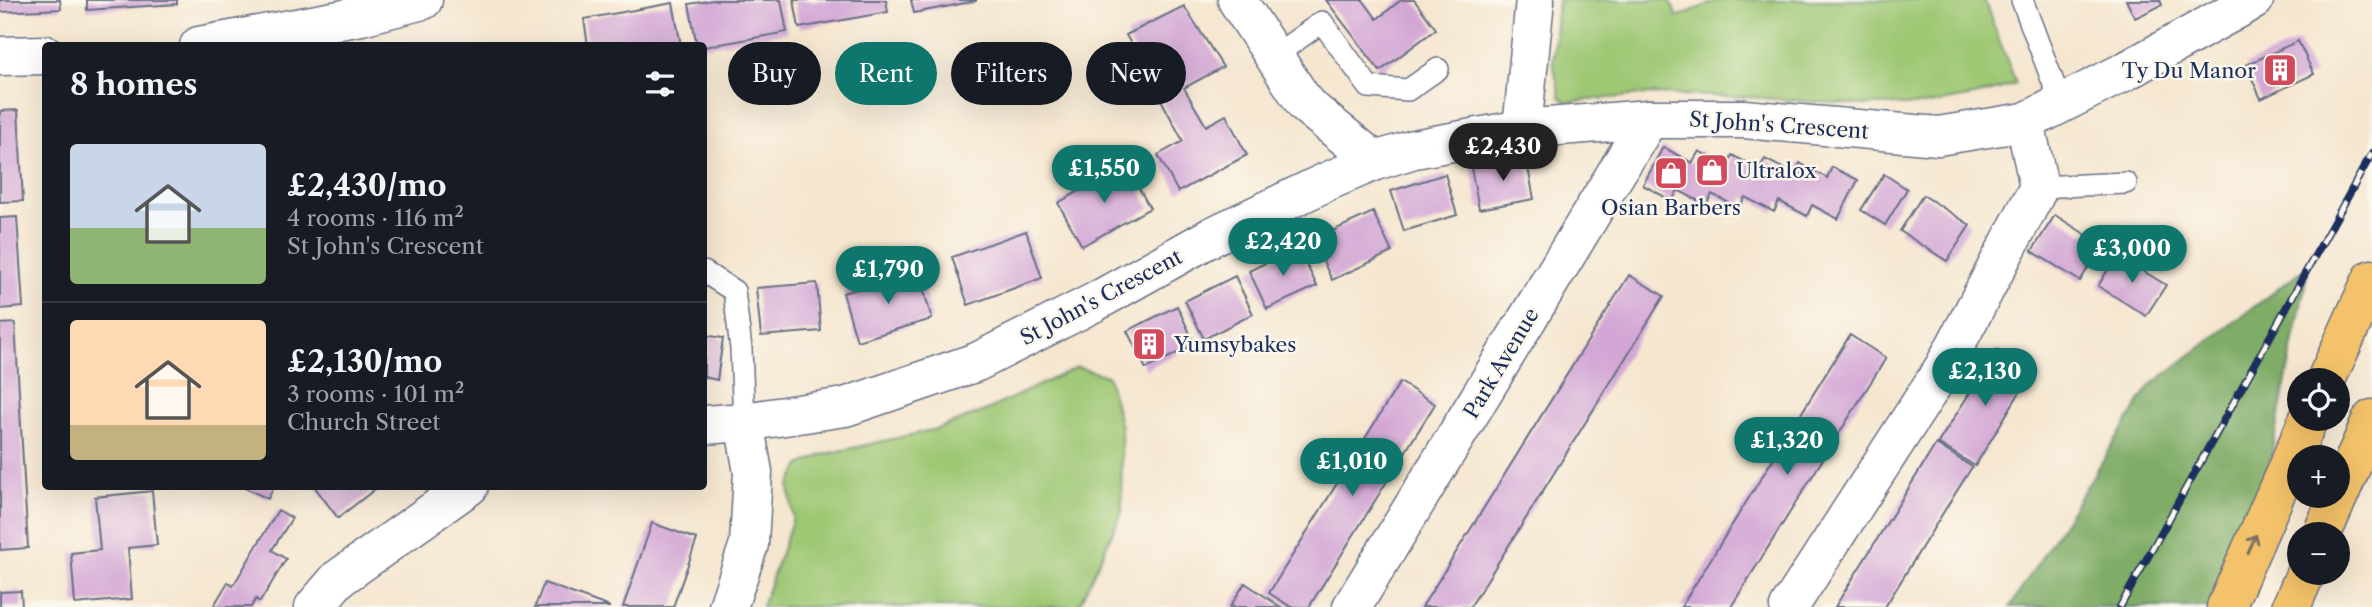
<!DOCTYPE html>
<html lang="en">
<head>
<meta charset="utf-8">
<style>
	body { margin:0; font-family:"Libre Caslon Text",serif; background:#20242c; color:#f1f3f6; height:100vh; display:flex; flex-direction:column; font-size:26px; white-space:nowrap }
	* { box-sizing:border-box; margin:0 }
	p { font-size:23px; color:#9ea1a6 }
	.icon { flex:none; width:38px; height:38px; fill:none; stroke:currentColor; stroke-width:2; stroke-linecap:round; stroke-linejoin:round }
	.map { position:relative; flex:1; overflow:hidden }
	.sheet { position:absolute; left:42px; top:42px; width:665px; height:448px; display:flex; flex-direction:column; background:#171b24; border-radius:7px; box-shadow:0 7px 28px #0002 }
	.sheet>* { flex:none }
	.banner { position:absolute; left:728px; top:42px; width:665px; height:63px; display:flex; gap:14px }
	.tools { position:absolute; left:2287px; top:368px; display:grid; gap:14px }
	.tools a { display:grid; place-items:center; width:63px; height:63px; border-radius:50%; background:#171b24; box-shadow:0 7px 28px #0002; font-size:35px }
	.price { position:absolute; translate:-50% -60px; padding:0 16px; border-radius:24px; background:#0f766e; color:#fff; font-size:23px; line-height:46px; filter:drop-shadow(0 2px 4px #0008) }
	.price::after { content:''; position:absolute; left:50%; top:42px; width:21px; height:16px; margin-left:-10px; background:inherit; clip-path:polygon(0 0,100% 0,50% 100%) }
	.price.current { background:#222; color:#fff }
	ul { padding:0; list-style:none }
	li { display:flex; align-items:center; gap:21px; height:175px; padding:0 28px }
	li+li { border-top:2px solid #363941 }
	li span { display:grid; place-items:center; flex:none; width:196px; height:140px; border-radius:7px; color:#555 }
	li>.icon { margin-inline-start:auto }
	span .icon { width:84px; height:84px; fill:#fffc; stroke-width:1 }
	li b { font-size:30px }
	h2 { display:flex; justify-content:space-between; align-items:center; height:84px; padding:0 28px; font-size:30px }
	.chip { padding:0 24px; border-radius:32px; background:#171b24; box-shadow:0 7px 28px #0002; font-size:24px; line-height:63px }
	.chip.current { background:#0f766e; color:#fff }
	.map>svg:first-child { display:block }
</style>
</head>
<body>
<div class="map">
<svg width="2372" height="607" viewBox="0 0 2372 607">
	<rect width="100%" height="100%" fill="#fbf7ec"/>
	<filter id="ink" filterUnits="userSpaceOnUse"><feTurbulence type="fractalNoise" baseFrequency=".0143" numOctaves="2"/><feDisplacementMap in="SourceGraphic" scale="14" xChannelSelector="R" yChannelSelector="G"/><feConvolveMatrix kernelMatrix="1 2 1 2 8 2 1 2 1" color-interpolation-filters="sRGB"/></filter>
	<filter id="wash" filterUnits="userSpaceOnUse"><feTurbulence type="fractalNoise" baseFrequency=".00686" numOctaves="4" result="noise"/><feDisplacementMap in="SourceGraphic" scale="28" xChannelSelector="R" yChannelSelector="G"/><feGaussianBlur stdDeviation="1.57" result="paint"/><feColorMatrix in="noise" values="0 0 0 0 0 0 0 0 0 0 0 0 0 0 0 0 0 1.4 0 .05"/><feComposite in="paint" operator="in"/></filter>
	<g filter="url(#wash)">
		<rect width="100%" height="100%" fill="#f5e6cf"/>
		<path fill="#9fc874" stroke="#5d7c69" stroke-width="2" d="M1558,0H1670L1677,17L1719,0H1984L2016,84L1974,96L1924,105H1864L1746,97L1651,94L1567,102L1560,97L1553,62Z
			M1077,367L1108,376L1121,428L1122,512L1078,607H762L793,518L789,486L800,465L822,455L937,429L987,410Z"/>
		<path fill="#7fac66" stroke="#4d6e62" stroke-width="2" d="M2309,265L2255,536L2226,607H2010L2150,386Z"/>
		<g id="blocks">
			<path fill="#d3a7d5" d="M0,0H60L61,9L0,12Z
				M87,0H177V4L87,10Z
				M713,0H781L787,32L704,47L697,46L689,4Z
				M794,0H886L888,12L799,28Z
				M911,0H976V1L914,13Z
				M1326,0H1363L1377,19L1401,0H1414L1436,29L1380,71Z
				M2126,0H2160L2162,5L2135,18Z
				M673,3L681,46H588L584,19Z
				M1184,6L1223,67L1184,88L1206,126L1226,115L1247,155L1178,192L1158,155L1183,141L1158,94L1181,81L1177,72L1153,83L1126,35Z
				M2298,41L2314,74L2261,99L2246,65Z
				M18,110L23,201L0,202V111Z
				M1663,147L1692,163L1699,151L1727,166L1732,155L1759,169L1765,159L1794,174L1800,163L1827,178L1832,167L1858,180L1838,219L1812,205L1807,216L1779,201L1774,212L1745,197L1739,208L1712,194L1706,205L1678,190L1672,201L1643,185Z
				M1526,157L1534,199L1479,209L1471,168Z
				M1126,165L1150,208L1082,246L1058,203Z
				M1445,174L1457,215L1404,231L1391,191Z
				M1884,174L1907,189L1885,225L1861,210Z
				M1923,195L1970,225L1947,261L1900,231Z
				M1373,212L1392,252L1332,280L1313,240Z
				M2055,215L2102,245L2080,281L2032,251Z
				M17,217L23,307L0,309V218Z
				M1026,231L1042,278L968,305L952,257Z
				M1298,247L1317,286L1267,309L1249,271Z
				M2117,255L2166,285L2146,316L2098,286Z
				M918,271L932,319L857,341L843,293Z
				M1629,275L1664,296L1523,523L1470,607H1422Z
				M1235,276L1253,314L1204,339L1185,301Z
				M817,283L821,331L761,336L756,288Z
				M1177,306L1195,344L1146,369L1127,331Z
				M15,323L28,548L0,550V324Z
				M704,335L723,338L717,380L704,377Z
				M1850,335L1886,358L1813,475L1731,607H1681Z
				M1997,350L2032,372L1975,466L1938,443Z
				M1400,382L1435,404L1309,607H1291L1269,593Z
				M1936,444L1972,467L1943,513L1885,607H1835Z
				M241,486H274L268,499Z
				M314,486H379L338,518Z
				M152,491L157,545L128,548L132,599L75,604L71,553L100,550L95,497Z
				M278,510L292,518L272,550L286,559L260,602L256,599L251,607H213L228,582L233,586Z
				M652,523L697,539L673,607H623Z
				M544,583L610,607H535Z
				M1245,583L1281,607H1230Z
				M21,591L22,607H0V592Z"/>
		</g>
	</g>
	<g filter="url(#ink)">
		<use href="#blocks" fill-opacity="0" stroke="#676f86" stroke-width="2"/>
		<g fill="none" stroke-linecap="round" stroke-linejoin="round">
			<g stroke="#676f86" stroke-width="24">
				<path id="service" d="M2022,0L2061,103
					M1274,56L1322,22L1369,87L1408,90L1438,69
					M2039,187L2126,183
					M704,272L734,291L741,349L744,422"/>
			</g>
			<g stroke="#676f86" stroke-width="41">
				<path id="minor" d="M1237,0L1306,105L1375,161
					M199,46L361,16L423,0
					M0,56L46,55
					M1522,129L1535,0
					M728,607L749,544L753,472L744,422
					M1352,607L1649,119
					M1789,607L1944,367L2039,187L2025,122"/>
			</g>
			<g stroke="#676f86" stroke-width="41">
				<path id="tertiary" d="M704,425L744,422L845,407L977,362L1095,302L1213,236L1326,182L1375,161L1414,149L1522,129L1649,119H1744L1938,136L2025,122L2124,72L2254,0
					M314,607L338,579L469,486"/>
			</g>
			<g stroke="#676f86" stroke-width="41">
				<path id="primary" d="M2326,380L2372,279
					M2322,534L2372,419
					M2226,607L2309,418
					M2291,607L2306,572"/>
			</g>
			<use href="#service" stroke="#fff" stroke-width="21"/>
			<use href="#minor" stroke="#fff" stroke-width="38"/>
			<use href="#tertiary" stroke="#fff" stroke-width="38"/>
			<use href="#primary" stroke="#f3c26a" stroke-width="38"/>
			<g stroke="#1b2f5e" stroke-width="8">
				<path id="rail" d="M2120,607L2372,153"/>
			</g>
			<use href="#rail" stroke="#fbf7ec" stroke-width="5" stroke-dasharray="16" stroke-linecap="butt"/>
		</g>
		<defs><path id="oneway-shaft" d="M-6 0H5M1.5-3L5.5 0L1.5 3" fill="none" stroke-width="1.6" stroke-linecap="round" stroke-linejoin="round" transform="scale(1.75)"/></defs>
		<use stroke="#7c7163" href="#oneway-shaft" transform="translate(2252 544) rotate(-67)"/>
	</g>
	<defs>
		<g id="building-square" transform="scale(1.75)"><rect x="-9" y="-9" width="18" height="18" rx="4" fill="#d1495b" stroke="#fbf7ec"/><path d="M-4-6H4V6H1V3H-1V6H-4ZM-2.5-4.3h1.7v1.8h-1.7ZM.8-4.3h1.7v1.8H.8ZM-2.5-1h1.7V.8h-1.7ZM.8-1h1.7V.8H.8Z" fill="#fff"/></g>
		<g id="shop-square" transform="scale(1.75)"><rect x="-9" y="-9" width="18" height="18" rx="4" fill="#d1495b" stroke="#fbf7ec"/><path d="M-5-2.5h2.3a2.7 3.5 0 0 1 5.4 0H5L5.5 6h-11ZM-1.5-2.5h3a1.5 2.3 0 0 0-3 0Z" fill="#fff"/></g>
	</defs>
	<g fill-rule="evenodd">
		<use href="#building-square" x="2280" y="70"/>
		<use href="#shop-square" x="1712" y="170"/>
		<use href="#shop-square" x="1671" y="173"/>
		<use href="#building-square" x="1149" y="344"/>
	</g>
	<g text-anchor="middle" dominant-baseline="central" stroke-width="5" stroke-linejoin="round" paint-order="stroke">
		<g font-size="21" fill="#1b2f5e" stroke="#fbf7ec" text-anchor="start">
			<text x="2256" y="70" text-anchor="end">Ty Du Manor</text>
			<text x="1736" y="170">Ultralox</text>
			<text x="1671" y="207" text-anchor="middle">Osian Barbers</text>
			<text x="1174" y="344">Yumsybakes</text>
		</g>
		<g font-size="21" fill="#1b2f5e" stroke="#fbf7ec">
			<text transform="translate(1779 125) rotate(4)">St John's Crescent</text>
			<text transform="translate(1101 297) rotate(-28)">St John's Crescent</text>
			<text transform="translate(1501 363) rotate(-59)">Park Avenue</text>
		</g>
	</g>
</svg>
<div class="tools">
<a><svg class="icon" aria-label="locate" viewBox="0 0 24 24"><circle cx="12" cy="12" r="6"/><path d="M12 2v4M12 18v4M2 12h4M18 12h4"/></svg></a>
<a>+</a>
<a>−</a>
</div>
<b class="price current" style="left:1503px;top:183px">£2,430</b>
<b class="price" style="left:1104px;top:205px">£1,550</b>
<b class="price" style="left:1283px;top:278px">£2,420</b>
<b class="price" style="left:2132px;top:285px">£3,000</b>
<b class="price" style="left:888px;top:306px">£1,790</b>
<b class="price" style="left:1985px;top:408px">£2,130</b>
<b class="price" style="left:1787px;top:477px">£1,320</b>
<b class="price" style="left:1352px;top:498px">£1,010</b>
<div class="banner">
<a class="chip">Buy</a>
<a class="chip current">Rent</a>
<a class="chip">Filters</a>
<a class="chip">New</a>
</div>
<section class="sheet">
<h2>8 homes<svg class="icon" aria-label="filters" viewBox="0 0 24 24"><path d="M4 7h16M4 17h16"/><circle cx="9" cy="7" r="2"/><circle cx="15" cy="17" r="2"/></svg></h2>
<ul>
<li><span style="background:linear-gradient(#c9d6e8 60%,#8fb573 0)"><svg class="icon" aria-label="home" viewBox="0 0 24 24"><path d="M3 11l9-7 9 7M6 9v11h12V9"/></svg></span><div><b>£2,430/mo</b><p>4 rooms · 116 m²</p><p>St John's Crescent</p></div></li>
<li><span style="background:linear-gradient(#ffd9b3 75%,#c2b280 0)"><svg class="icon" aria-label="home" viewBox="0 0 24 24"><path d="M3 11l9-7 9 7M6 9v11h12V9"/></svg></span><div><b>£2,130/mo</b><p>3 rooms · 101 m²</p><p>Church Street</p></div></li>
</ul>
</section>
</div>
</body>
</html>
